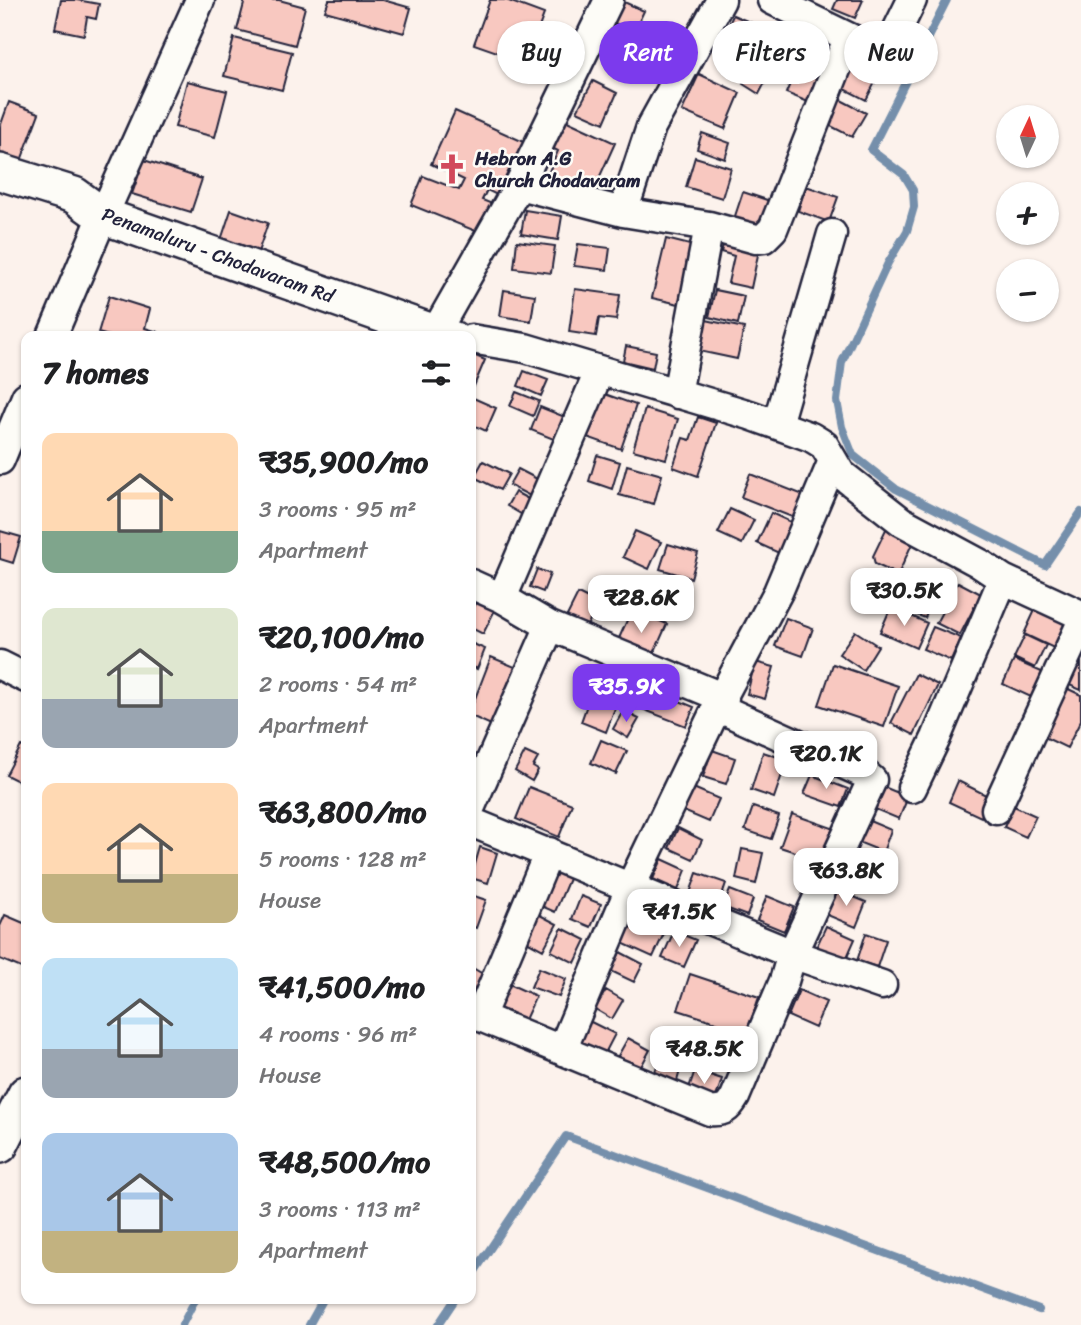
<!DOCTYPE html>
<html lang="en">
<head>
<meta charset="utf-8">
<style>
	body { margin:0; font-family:Sriracha,sans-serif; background:#f6f6f6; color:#202124; height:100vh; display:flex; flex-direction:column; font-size:26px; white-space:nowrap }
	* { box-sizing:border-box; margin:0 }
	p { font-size:23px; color:#757577 }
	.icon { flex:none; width:38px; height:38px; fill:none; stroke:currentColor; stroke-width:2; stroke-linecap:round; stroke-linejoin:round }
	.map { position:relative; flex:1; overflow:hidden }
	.details { position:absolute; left:21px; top:331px; width:455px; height:973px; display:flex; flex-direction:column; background:#fff; border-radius:14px; box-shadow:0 2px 5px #0004 }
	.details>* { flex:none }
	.banner { position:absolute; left:497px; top:21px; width:478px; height:63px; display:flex; gap:14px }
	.needle { width:46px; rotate:4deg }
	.controls { position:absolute; left:996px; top:105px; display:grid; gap:14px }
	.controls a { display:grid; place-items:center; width:63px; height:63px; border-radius:50%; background:#fff; box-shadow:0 2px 5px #0004; font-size:35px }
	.price { position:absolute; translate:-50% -60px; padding:0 16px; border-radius:14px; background:#fff; color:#222; font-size:23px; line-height:46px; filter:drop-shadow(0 2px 4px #0008) }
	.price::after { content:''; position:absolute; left:50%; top:42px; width:21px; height:16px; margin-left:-10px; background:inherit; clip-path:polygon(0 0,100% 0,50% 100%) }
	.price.active { background:#7c3aed; color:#fff }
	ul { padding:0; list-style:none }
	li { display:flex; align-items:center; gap:21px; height:175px; padding:0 21px }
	li span { display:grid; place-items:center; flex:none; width:196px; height:140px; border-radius:14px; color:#555 }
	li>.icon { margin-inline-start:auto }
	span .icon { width:84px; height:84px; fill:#fffc; stroke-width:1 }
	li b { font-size:30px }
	h2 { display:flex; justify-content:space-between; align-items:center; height:84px; padding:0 21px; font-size:30px }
	.tag { padding:0 24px; border-radius:32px; background:#fff; box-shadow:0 2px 5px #0004; font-size:24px; line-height:63px }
	.tag.active { background:#7c3aed; color:#fff }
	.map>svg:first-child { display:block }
</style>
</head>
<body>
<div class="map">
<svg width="1081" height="1325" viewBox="0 0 1081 1325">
	<rect width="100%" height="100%" fill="#fcf2ec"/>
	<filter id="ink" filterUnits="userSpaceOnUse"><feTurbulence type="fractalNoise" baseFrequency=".0143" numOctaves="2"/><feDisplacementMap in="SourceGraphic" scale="14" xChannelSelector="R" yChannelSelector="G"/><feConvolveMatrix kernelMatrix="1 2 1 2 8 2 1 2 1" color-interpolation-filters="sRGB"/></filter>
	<g filter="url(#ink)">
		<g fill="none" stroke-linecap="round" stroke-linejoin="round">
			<path stroke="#748fab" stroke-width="8" d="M947,0L871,150L904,175L913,190L914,207L907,231L888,263L842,362L837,401L842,427L853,455L896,489L1045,565L1081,512
				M471,1277L566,1136L1039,1310
				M182,1325L196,1298
				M309,1325L324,1298
				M438,1325L456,1298"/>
		</g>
		<path fill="#f8c8c0" stroke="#22223b" stroke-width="2" d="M61,0H77L99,4L96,19L87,17L84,35L55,29Z
			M245,0H279L305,7L295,45L237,30Z
			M329,0H383L411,8L404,33L325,11Z
			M490,0H506L544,14L526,62L474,44Z
			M837,0H863L855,18L833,9Z
			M622,1L644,11L634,32L612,22Z
			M733,15L752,23L739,51L721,43Z
			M234,38L292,52L282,90L224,76Z
			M857,56L882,69L866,100L841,87Z
			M798,65L825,76L813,104L786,93Z
			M752,66L769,75L759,94L743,84Z
			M699,74L740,93L725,129L682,111Z
			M187,81L227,91L215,137L175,127Z
			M593,81L617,93L604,123L577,111Z
			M839,99L866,113L852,137L825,123Z
			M9,102L39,113L19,166L0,159V127Z
			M455,111L526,143L501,197L487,190L482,200L495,205L483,234L411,205L423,176L459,190L464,180L431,164Z
			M565,120L615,143L591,196L547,176L558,151L552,148Z
			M702,133L730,143L725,159L697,149Z
			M695,157L731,168L722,198L686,187Z
			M144,160L202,179L191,212L132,194Z
			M806,186L838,197L829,222L798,211Z
			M743,192L773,202L763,232L733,222Z
			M231,210L268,223L258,252L221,240Z
			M525,210L562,216L558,240L521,234Z
			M666,239L702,248L688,306L652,298Z
			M517,241L555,246L551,273L514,268Z
			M724,242L759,250L751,288L728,283L734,256L721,252Z
			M578,244L610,248L607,270L574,266Z
			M575,289L620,295L616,320L599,318L596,336L569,332Z
			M504,290L535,295L531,321L500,316Z
			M715,290L744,296L738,324L709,317Z
			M109,296L150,309L145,328L158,332L157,336H109L98,333Z
			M706,320L744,328L737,359L699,351Z
			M626,346L656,352L653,368L623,361Z
			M471,354L485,360L471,393Z
			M524,371L548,380L541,396L518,386Z
			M516,392L539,401L533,416L510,406Z
			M602,393L636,405L621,449L587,437Z
			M471,397L496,408L486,431L471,424Z
			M540,407L565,417L556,440L531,430Z
			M645,409L678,419L666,459L633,450Z
			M698,417L716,423L698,476L673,467L683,438L690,440Z
			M597,455L620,462L612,489L589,481Z
			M483,461L509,474L500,490L474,477Z
			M627,465L662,475L654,504L619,495Z
			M518,469L543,482L534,498L509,485Z
			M750,474L806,496L797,519L741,497Z
			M515,492L536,503L528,518L507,506Z
			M730,509L754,520L742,544L718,533Z
			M771,513L795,524L781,554L757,543Z
			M888,525L915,537L898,575L875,564L873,556Z
			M0,531L21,537L13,563L0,559Z
			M635,531L661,542L649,569L623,557Z
			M668,544L698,553L691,578L660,569Z
			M537,569L550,574L543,592L530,587Z
			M911,581L936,591L925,618L899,608Z
			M958,582L981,594L960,635L936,623Z
			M578,594L598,604L585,630L565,620Z
			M477,601L495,610L483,634L471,628V613Z
			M891,607L927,623L916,648L880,632Z
			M1036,608L1070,624L1058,650L1024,634Z
			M632,609L667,624L651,660L616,645Z
			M786,618L813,628L803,656L775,646Z
			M933,627L961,638L951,661L923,649Z
			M855,631L878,646L863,670L839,654Z
			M1025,635L1046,645L1035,668L1014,658Z
			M471,643L485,649L477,669L471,666Z
			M1081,648V690L1067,684Z
			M491,657L515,667L491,725L471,716V709Z
			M1014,660L1044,673L1033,698L1003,684Z
			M755,662L774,667L765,699L747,694Z
			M833,664L898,686L884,727L819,705Z
			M916,674L938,685L914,735L891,723Z
			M594,685L620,695L606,732L581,722Z
			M1062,686L1081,695V720L1067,748L1038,734Z
			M650,689L694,707L686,726L642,709Z
			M623,711L639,719L628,738L613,729Z
			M601,740L627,751L616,774L591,763Z
			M21,746L26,748V775L22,783L6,775Z
			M712,750L735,758L726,784L703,777Z
			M525,752L538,758L533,767L538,770L532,781L515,771Z
			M763,752L787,760L774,798L751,790Z
			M812,775L848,789L841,807L804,794Z
			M958,781L990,797L981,817L949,802Z
			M529,787L572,804L559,837L516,819Z
			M691,787L719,799L709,822L681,810Z
			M884,787L908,797L899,819L875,809Z
			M1014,806L1036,816L1026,837L1004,827Z
			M753,807L779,816L771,839L745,830Z
			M792,814L838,830L826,862L780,847Z
			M867,820L891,830L883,852L858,842Z
			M678,828L702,840L693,859L669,848Z
			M480,847L497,853L488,883L471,878Z
			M742,849L763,853L756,884L736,879Z
			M662,859L686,870L678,890L653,879Z
			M852,859L872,866L863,891L843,883Z
			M554,867L571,874L555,912L539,905Z
			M697,873L726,883L718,907L689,896Z
			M835,889L866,902L856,927L825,914Z
			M730,890L753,899L747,916L723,907Z
			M471,895L486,900L476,928L471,926Z
			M581,896L601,904L591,927L572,919Z
			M767,896L794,907L784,931L757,920Z
			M637,910L668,925L653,957L622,943Z
			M536,913L557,924L543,950L523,939Z
			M5,915L26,924V970L0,959V926Z
			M826,926L855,939L844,964L815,950Z
			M562,928L586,940L575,963L551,951Z
			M674,931L696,940L684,967L662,958Z
			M866,933L886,940L877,967L857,961Z
			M620,952L643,964L634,982L611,971Z
			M471,967L488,977L476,1000L471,997Z
			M539,968L566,979L559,997L531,987Z
			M690,974L759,997L747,1032L678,1010Z
			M507,983L536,996L523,1024L494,1010Z
			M606,990L623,1000L612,1019L595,1009Z
			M799,990L826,1002L815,1028L788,1016Z
			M589,1021L615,1034L602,1059L576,1046Z
			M628,1038L650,1050L636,1076L614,1063Z
			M713,1041L740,1051L732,1072L705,1062Z
			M659,1060L681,1067L675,1088L652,1081Z
			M695,1070L722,1079L714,1103L687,1094Z"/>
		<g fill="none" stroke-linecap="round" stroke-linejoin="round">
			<g stroke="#22223b" stroke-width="33">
				<path id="minor" d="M772,0L879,52L889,47L912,0
					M519,185L623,212L709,226L756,239L764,238L773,229L848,39
					M623,212L651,127L721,0
					M52,336L103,216L200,0
					M454,336L435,333L519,185L609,0
					M471,339L525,348L750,415L811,437L824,445L841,474L901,521L979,563L1003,579L1081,615
					M677,394L709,226
					M777,424L832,234
					M0,460L26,397
					M471,584L502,598L550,626L724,698
					M502,598L599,372
					M0,665L26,678
					M912,788L936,738L1003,579
					M471,806L550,626
					M996,809L1081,624
					M471,822L792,954L872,780L865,774L717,707
					M471,1013L710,1111C724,1112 728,1109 735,1097L784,981L792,954L882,985
					M480,1017L549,852
					M562,1050L631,886L717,707L778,592L833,461"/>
			</g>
			<g stroke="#22223b" stroke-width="40">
				<path id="tertiary" d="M0,172L74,195L103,216L435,333L433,336
					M0,1145L26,1094"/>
			</g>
			<use href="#minor" stroke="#fdfcf7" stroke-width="28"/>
			<use href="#tertiary" stroke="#fdfcf7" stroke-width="35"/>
		</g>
	</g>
	<defs>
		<g id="church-bare" transform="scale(2.415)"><path d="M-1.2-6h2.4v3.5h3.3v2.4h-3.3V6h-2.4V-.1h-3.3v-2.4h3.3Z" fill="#d1495b" stroke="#fdfcf7" stroke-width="2.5" paint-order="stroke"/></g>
	</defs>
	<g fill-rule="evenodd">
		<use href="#church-bare" x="452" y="169"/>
	</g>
	<g text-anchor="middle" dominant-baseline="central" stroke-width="5" stroke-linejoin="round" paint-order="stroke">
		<g font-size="19" font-weight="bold" fill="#22223b" stroke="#fdfcf7" text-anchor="start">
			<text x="475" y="158">Hebron A.G<tspan x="475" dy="22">Church Chodavaram</tspan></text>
		</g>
		<g font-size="19" fill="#22223b" stroke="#fdfcf7">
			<text transform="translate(218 255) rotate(20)">Penamaluru - Chodavaram Rd</text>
		</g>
	</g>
</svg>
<div class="controls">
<a><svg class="needle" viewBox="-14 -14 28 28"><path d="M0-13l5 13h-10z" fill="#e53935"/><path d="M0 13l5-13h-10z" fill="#757577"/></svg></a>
<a>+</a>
<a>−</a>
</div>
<b class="price" style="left:904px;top:628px">₹30.5K</b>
<b class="price" style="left:641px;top:635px">₹28.6K</b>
<b class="price active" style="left:626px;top:724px">₹35.9K</b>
<b class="price" style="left:826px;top:791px">₹20.1K</b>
<b class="price" style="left:846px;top:908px">₹63.8K</b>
<b class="price" style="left:679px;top:949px">₹41.5K</b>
<b class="price" style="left:704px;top:1086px">₹48.5K</b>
<div class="banner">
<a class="tag">Buy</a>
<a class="tag active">Rent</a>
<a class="tag">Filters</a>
<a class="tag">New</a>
</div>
<section class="details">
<h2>7 homes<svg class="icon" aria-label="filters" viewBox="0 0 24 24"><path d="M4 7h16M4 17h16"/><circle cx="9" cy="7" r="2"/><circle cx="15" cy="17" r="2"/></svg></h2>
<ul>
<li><span style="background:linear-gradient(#ffd9b3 70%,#7fa58c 0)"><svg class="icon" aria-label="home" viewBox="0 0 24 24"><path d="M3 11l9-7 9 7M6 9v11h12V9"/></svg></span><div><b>₹35,900/mo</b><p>3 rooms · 95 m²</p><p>Apartment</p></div></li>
<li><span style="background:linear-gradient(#dfe7d0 65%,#9aa5b1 0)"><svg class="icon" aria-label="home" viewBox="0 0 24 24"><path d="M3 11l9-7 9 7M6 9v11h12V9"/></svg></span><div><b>₹20,100/mo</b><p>2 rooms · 54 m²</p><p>Apartment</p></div></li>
<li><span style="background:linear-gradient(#ffd9b3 65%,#c2b280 0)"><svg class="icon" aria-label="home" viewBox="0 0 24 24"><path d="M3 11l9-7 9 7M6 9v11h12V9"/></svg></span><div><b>₹63,800/mo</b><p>5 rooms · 128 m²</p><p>House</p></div></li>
<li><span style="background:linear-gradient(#bfe0f5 65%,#9aa5b1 0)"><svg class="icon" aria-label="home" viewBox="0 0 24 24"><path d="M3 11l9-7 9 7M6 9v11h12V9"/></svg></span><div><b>₹41,500/mo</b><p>4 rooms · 96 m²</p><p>House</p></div></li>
<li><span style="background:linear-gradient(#a9c7e8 70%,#c2b280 0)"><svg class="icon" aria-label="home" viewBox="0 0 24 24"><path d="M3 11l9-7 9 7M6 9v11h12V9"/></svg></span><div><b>₹48,500/mo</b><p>3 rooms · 113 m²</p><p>Apartment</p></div></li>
</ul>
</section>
</div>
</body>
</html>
